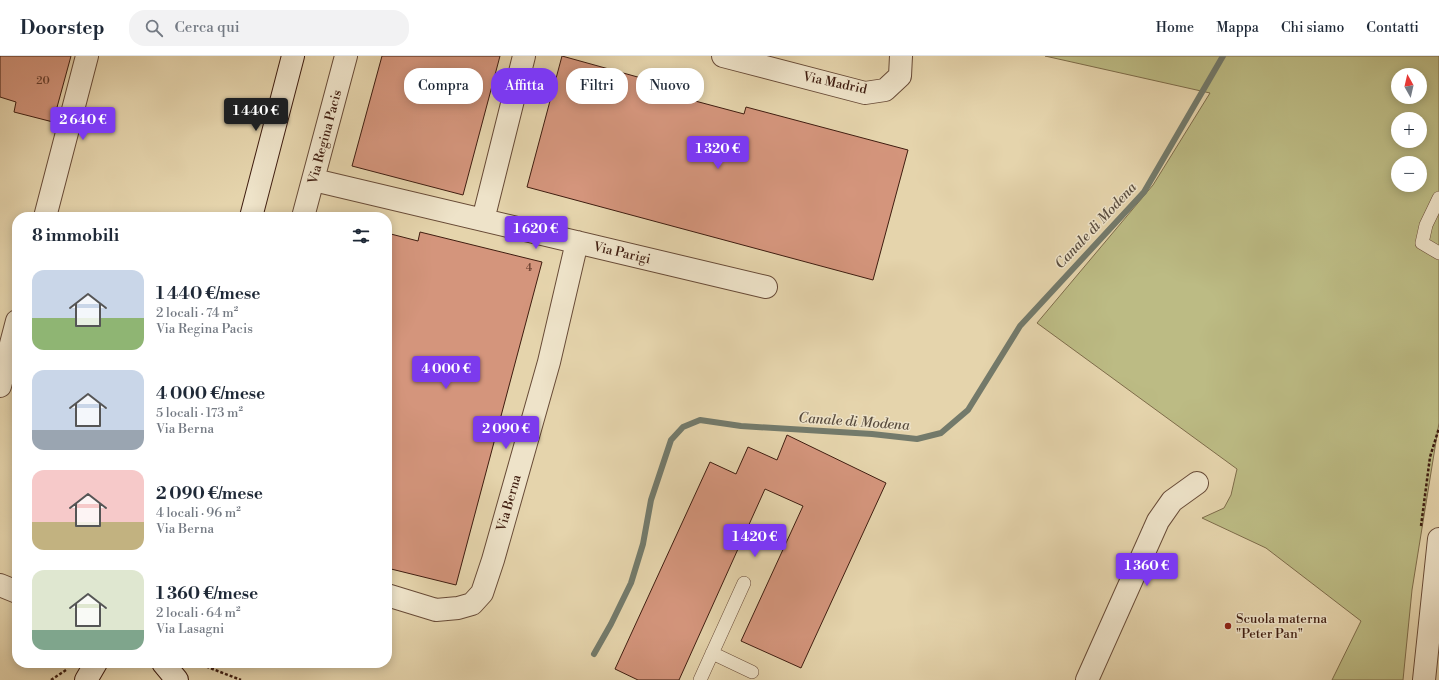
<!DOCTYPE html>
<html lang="it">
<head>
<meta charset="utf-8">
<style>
	body { margin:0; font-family:"Libre Bodoni",serif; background:#f2f2f3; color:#1f2937; height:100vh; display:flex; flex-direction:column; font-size:15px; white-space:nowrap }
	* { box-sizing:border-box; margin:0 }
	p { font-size:13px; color:#747a83 }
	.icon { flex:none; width:22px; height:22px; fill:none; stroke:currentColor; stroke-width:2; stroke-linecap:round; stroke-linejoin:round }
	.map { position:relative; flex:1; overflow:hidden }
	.sheet { position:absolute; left:12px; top:156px; width:380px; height:456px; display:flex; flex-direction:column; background:#fff; border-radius:16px; box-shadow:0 2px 10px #0003 }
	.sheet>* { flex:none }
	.guide { position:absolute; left:404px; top:12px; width:380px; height:36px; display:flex; gap:8px }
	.needle { width:26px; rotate:352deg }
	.tools { position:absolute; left:1391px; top:12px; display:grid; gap:8px }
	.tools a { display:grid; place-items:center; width:36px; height:36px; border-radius:50%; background:#fff; box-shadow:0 2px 10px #0003; font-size:20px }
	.price { position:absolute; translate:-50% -34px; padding:0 9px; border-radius:4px; background:#7c3aed; color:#fff; font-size:13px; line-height:26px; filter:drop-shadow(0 1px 2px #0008) }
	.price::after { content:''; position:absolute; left:50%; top:24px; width:12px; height:9px; margin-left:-6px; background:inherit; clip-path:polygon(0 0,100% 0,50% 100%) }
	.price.selected { background:#222; color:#fff }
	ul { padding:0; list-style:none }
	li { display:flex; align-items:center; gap:12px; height:100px; padding:0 20px }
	li span { display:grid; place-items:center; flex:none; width:112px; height:80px; border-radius:12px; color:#555 }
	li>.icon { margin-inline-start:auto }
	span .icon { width:48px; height:48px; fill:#fffc; stroke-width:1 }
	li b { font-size:17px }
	h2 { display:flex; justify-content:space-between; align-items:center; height:48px; padding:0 20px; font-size:17px }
	.pill { padding:0 14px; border-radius:16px; background:#fff; box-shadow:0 2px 10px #0003; font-size:14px; line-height:36px }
	.pill.selected { background:#7c3aed; color:#fff }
	header { display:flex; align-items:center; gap:24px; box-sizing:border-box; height:56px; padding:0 20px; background:#fff; border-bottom:1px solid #e0e1e3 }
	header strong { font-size:19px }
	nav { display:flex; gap:22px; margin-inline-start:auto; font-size:14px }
	.search { width:280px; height:36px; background:#f2f2f3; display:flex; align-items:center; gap:10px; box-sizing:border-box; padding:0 14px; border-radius:16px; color:#747a83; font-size:15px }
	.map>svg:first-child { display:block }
</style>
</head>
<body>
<header>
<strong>Doorstep</strong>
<div class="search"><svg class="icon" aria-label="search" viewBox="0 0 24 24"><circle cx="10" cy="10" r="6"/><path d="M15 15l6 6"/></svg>Cerca qui</div>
<nav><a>Home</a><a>Mappa</a><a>Chi siamo</a><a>Contatti</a></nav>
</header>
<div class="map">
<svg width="1439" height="624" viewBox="0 0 1439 624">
	<rect width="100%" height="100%" fill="#e5d4ac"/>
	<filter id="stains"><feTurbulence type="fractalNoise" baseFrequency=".005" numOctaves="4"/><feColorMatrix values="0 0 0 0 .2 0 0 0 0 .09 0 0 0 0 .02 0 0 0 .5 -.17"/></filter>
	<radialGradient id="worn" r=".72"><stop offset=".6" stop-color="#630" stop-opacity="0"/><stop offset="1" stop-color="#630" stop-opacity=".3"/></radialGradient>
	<path fill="#bcbb84" stroke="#7e6c4a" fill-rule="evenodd" d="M1045,0H1439V367L1412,534L1403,624H1332L1361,565L1266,492L1202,462L1224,452L1231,439L1237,413L1037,267L1153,129L1210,37ZM1398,19H1420V41H1398ZM1398,63H1420V85H1398ZM1398,107H1420V129H1398Z"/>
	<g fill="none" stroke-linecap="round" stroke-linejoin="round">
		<path stroke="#737a6b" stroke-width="6" d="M594,598L611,568L631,527L643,488L651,444L671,384L683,371L700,364L741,370L872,378L917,383L941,377L968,354L1020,270L1144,136L1223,0"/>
	</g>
	<path fill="#d4957c" stroke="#3f1d10" d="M0,0H71L53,66L14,56L16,46L0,41Z
		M382,0H500L463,139L352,110Z
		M562,0L652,25L650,33L744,58L746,51L908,94L873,224L527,131Z
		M420,176L542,206L456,529L387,512V177L418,185Z
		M787,379L886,427L801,612L741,585L803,450L765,433L679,624H638L615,613L710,406L736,418L748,391L777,404Z"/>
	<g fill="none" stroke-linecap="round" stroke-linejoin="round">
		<g stroke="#684b37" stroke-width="14">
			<path id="lane" d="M1439,142L1426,169L1422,187L1439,197
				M712,597L752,616
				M700,624L744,527"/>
		</g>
		<g stroke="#684b37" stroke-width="24">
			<path id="street" d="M723,0L865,37L885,34L900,20L901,0
				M314,124L766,231
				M45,161L87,0
				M303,161L346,0
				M483,164L524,0
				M0,330L17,265
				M0,529L17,536
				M387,539L436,554L458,552L472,548L482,537L493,504L549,306L577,186
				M1087,624L1158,465L1172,445L1197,427
				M1424,624L1439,483"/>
		</g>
		<g stroke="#3f1d10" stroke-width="24">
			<path id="secondary" d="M251,161L293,0
				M163,607L177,624
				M86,624L96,607"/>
		</g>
		<path stroke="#3f1d10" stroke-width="2.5" stroke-dasharray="3 2" stroke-linecap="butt" d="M1421,470L1430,401L1439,372
			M197,607L241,624
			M51,624L66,614"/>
		<use href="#lane" stroke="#eee3c9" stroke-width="13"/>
		<use href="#street" stroke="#eee3c9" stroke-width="22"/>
		<use href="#secondary" stroke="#eee3c9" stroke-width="22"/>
	</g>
	<circle fill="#8f2418" stroke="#eee3c9" stroke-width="1.5" cx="1228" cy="570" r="4"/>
	<g text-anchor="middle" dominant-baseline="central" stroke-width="3" stroke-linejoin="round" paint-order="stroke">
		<g font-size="11" fill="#643b2b">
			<text x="43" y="25">20</text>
			<text x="529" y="212">4</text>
		</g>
		<g font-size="13" fill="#3f1d10" stroke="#eee3c9">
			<text transform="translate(835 27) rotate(12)">Via Madrid</text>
			<text transform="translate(325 81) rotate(-75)">Via Regina Pacis</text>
			<text transform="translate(622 197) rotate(13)">Via Parigi</text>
			<text transform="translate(509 447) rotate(-74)">Via Berna</text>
		</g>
		<g font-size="13" fill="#3f1d10" stroke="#eee3c9" text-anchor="start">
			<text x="1236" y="563">Scuola materna<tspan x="1236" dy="15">"Peter Pan"</tspan></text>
		</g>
		<g font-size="14" font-style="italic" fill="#594c3e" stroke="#eee3c9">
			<text transform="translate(1096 170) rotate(-47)">Canale di Modena</text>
			<text transform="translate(854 366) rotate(4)">Canale di Modena</text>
		</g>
	</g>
	<rect width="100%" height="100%" filter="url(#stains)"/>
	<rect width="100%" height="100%" fill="url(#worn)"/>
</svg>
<div class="tools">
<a><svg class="needle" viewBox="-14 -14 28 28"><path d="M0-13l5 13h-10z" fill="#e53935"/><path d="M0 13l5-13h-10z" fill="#747a83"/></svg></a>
<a>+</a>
<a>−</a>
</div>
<b class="price selected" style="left:256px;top:76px">1 440 €</b>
<b class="price" style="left:83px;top:85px">2 640 €</b>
<b class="price" style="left:718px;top:114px">1 320 €</b>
<b class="price" style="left:536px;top:194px">1 620 €</b>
<b class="price" style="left:446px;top:334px">4 000 €</b>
<b class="price" style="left:506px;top:394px">2 090 €</b>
<b class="price" style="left:755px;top:502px">1 420 €</b>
<b class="price" style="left:1147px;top:531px">1 360 €</b>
<div class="guide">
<a class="pill">Compra</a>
<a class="pill selected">Affitta</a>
<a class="pill">Filtri</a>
<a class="pill">Nuovo</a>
</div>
<section class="sheet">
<h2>8 immobili<svg class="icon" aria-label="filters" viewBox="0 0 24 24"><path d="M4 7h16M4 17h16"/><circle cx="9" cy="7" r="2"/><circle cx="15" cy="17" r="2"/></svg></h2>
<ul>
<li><span style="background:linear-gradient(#c9d6e8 60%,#8fb573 0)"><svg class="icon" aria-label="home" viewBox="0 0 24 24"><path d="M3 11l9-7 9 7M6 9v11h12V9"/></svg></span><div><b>1 440 €/mese</b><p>2 locali · 74 m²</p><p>Via Regina Pacis</p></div></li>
<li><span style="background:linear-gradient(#c9d6e8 75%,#9aa5b1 0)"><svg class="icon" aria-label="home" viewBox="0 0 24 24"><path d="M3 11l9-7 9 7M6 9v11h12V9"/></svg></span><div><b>4 000 €/mese</b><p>5 locali · 173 m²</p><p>Via Berna</p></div></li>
<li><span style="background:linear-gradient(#f6c9c9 65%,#c2b280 0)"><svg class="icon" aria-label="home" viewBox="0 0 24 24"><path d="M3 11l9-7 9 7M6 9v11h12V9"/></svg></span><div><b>2 090 €/mese</b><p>4 locali · 96 m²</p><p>Via Berna</p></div></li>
<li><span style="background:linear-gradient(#dfe7d0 75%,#7fa58c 0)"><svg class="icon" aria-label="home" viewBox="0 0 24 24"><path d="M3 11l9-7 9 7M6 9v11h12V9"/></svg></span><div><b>1 360 €/mese</b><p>2 locali · 64 m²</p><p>Via Lasagni</p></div></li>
</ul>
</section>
</div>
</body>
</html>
